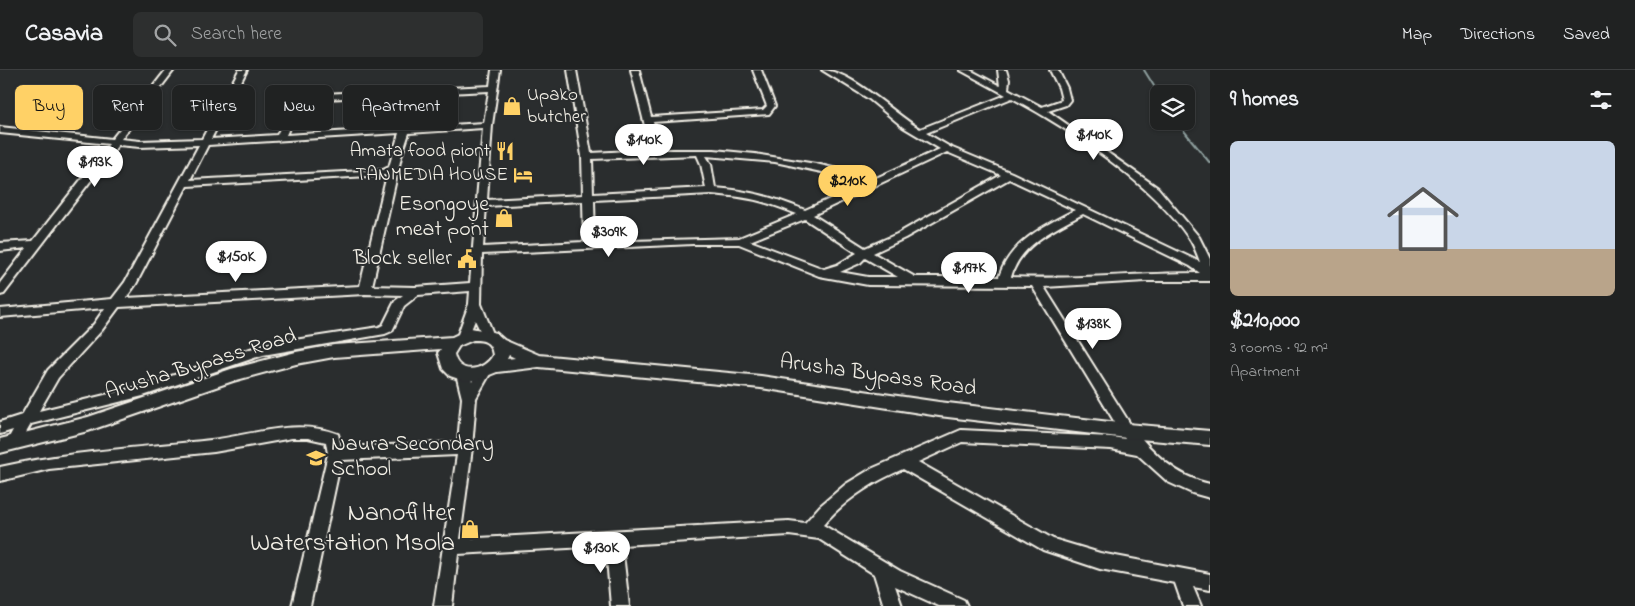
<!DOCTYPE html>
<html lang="en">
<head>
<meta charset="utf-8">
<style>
	body { margin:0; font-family:"Indie Flower",sans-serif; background:#2d2f2f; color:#f1f3f6; height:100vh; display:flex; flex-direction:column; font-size:19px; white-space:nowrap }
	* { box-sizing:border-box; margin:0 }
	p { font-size:16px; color:#a2a4a5 }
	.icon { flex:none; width:28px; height:28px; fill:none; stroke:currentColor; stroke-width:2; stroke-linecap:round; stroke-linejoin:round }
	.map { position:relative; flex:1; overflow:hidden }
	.details { display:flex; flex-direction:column; background:#202222; width:425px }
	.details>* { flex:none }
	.hud { position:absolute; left:15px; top:15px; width:475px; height:45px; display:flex; gap:10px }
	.buttons { position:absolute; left:1150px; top:15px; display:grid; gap:10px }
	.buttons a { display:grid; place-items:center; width:45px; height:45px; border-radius:8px; background:#202222; box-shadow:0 1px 4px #0004,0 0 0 1px #3d3f40; font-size:25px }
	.price { position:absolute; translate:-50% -42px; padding:0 11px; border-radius:18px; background:#fff; color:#222; font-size:16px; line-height:32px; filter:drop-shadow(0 1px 2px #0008) }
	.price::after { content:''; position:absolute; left:50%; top:30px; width:15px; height:11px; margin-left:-8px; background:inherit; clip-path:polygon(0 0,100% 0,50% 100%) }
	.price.current { background:#ffd166; color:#111 }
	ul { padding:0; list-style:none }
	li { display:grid; align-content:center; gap:10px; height:265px; padding:0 20px }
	li span { display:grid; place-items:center; height:155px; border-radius:8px; color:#555 }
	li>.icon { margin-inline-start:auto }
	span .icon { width:90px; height:90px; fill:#fffc; stroke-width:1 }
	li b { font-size:21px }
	h2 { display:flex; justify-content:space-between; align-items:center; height:60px; padding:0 20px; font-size:21px }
	.tag { padding:0 18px; border-radius:8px; background:#202222; box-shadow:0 1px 4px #0004,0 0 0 1px #3d3f40; font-size:18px; line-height:45px }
	.tag.current { background:#ffd166; color:#111 }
	header { display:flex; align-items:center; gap:30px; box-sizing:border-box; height:70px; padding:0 25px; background:#202222; border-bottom:1px solid #3d3f40 }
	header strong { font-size:24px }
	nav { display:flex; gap:28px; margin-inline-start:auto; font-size:18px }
	.search { width:350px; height:45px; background:#2d2f2f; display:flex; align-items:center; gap:12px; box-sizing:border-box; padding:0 18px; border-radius:8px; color:#a2a4a5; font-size:19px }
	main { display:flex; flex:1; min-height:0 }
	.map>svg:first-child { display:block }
</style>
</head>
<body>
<header>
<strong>Casavia</strong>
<div class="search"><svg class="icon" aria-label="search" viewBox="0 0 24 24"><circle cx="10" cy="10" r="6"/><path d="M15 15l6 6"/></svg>Search here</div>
<nav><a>Map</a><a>Directions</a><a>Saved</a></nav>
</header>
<main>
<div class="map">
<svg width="1210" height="536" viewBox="0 0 1210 536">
	<rect width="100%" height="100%" fill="#2a2d2e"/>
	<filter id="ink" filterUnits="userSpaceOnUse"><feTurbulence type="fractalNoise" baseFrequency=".02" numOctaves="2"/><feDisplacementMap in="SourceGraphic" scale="10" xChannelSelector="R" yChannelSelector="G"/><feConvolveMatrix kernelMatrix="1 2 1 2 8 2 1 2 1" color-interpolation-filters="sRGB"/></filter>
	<g filter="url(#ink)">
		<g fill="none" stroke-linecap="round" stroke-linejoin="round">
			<path stroke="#8e9f9e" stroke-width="2" d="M1144,0L1159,24
				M1176,51L1210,93"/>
			<g stroke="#f4f1e8" stroke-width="4">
				<path id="minor" d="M166,0H174L121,69L140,71L202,69L239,0H247L211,69L277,65L292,33L302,25L490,16L492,0H500L492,55L487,130L583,125L582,86L568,0H576L591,83L651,80L631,0H639L651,47L763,40L767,36L753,0H761L775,36L769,44L653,52L660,80H714L755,84L816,94L876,108L940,79L903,57L869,29L822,0C851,0 894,44 920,59L1006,25L960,0H970L1000,16L998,0H1006L1009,10L1008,19L1042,37L1062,30L1059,18L1050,0H1058L1067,18L1070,30L1066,35L1048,41L1158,118L1199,167L1210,189V211H1146L1044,217L1132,357C1153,383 1176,407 1210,414V428L1192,423L1168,412L1137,384L1111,379L962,372L918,392L1053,469L1100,483L1210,504V520L1193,517L1201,536H1183L1175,513L1100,499L1043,480L903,399C873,412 845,429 823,455L900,501L964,530L967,536H939L895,516L902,536H884L874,504L819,469L789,465L622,475L629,536H611L606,476L458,484L452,536H434L457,385L341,390L310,536H292L328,384L326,372L308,368H292L214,382L49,399L0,411V397C71,381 139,378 211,370C254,365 295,348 338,364L341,377L458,372L462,328L456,304L458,300H468L472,312L479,298H489L491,302L476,328L472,378L460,469L789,451L805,453L820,436L846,414L871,399L961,360L1111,367L1125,369L1032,216L868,215L819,206L739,174H693L482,184L481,234L494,266L492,269H484L475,250L467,270H459L457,267L469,234L470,221L418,225L404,236L392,261L385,264L263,285L143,326L31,354L18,377L13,379L8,377L6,373L13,360L0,364V352L22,345L48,300L94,254L105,238L0,247V239L112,229L125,212L199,75L140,77L118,75L4,224L0,225V213L27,178L0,181V173L33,171L109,74L0,63V57L112,69ZM489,21L484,53L286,65L300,34L304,30ZM1012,28C1070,59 1152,114 1189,168C1194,175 1197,184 1200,192L1012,103L950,77L926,63ZM483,58L470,213L415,217L372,216L401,87L409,63ZM399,63L389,97L383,100L190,110L208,75ZM947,82L1001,105L897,164L865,178L813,145ZM697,85L701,94L706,118L593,124L592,89ZM706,86L775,92L868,112L805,140C772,127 751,121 715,118L711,94ZM387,105L360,216L126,228L136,214L187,116ZM1009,109L1075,140C1044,156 1010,172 999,207H915L873,183L905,168ZM711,124C747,127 763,130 797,144L739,168L595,172L594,130ZM583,131L584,172L483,177L486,136ZM1083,144L1190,196L1200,203C1137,203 1074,210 1011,207C1020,174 1055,159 1083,144ZM805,149L857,183L837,195L824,199L750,171ZM865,188L898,207H868L840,202L860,193ZM365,224L403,225L395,231L383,255L379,257L262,275L142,316L39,341L58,308L102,260L119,237Z"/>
			</g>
			<g stroke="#f4f1e8" stroke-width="4">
				<path id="major" d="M471,258L496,263L504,270L539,285L761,306L939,332L1127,354L1210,361V375L1127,368L939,346L761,318L539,297L497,302L477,310L465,311L450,306L443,299L438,283L441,279L334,287L296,294L233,311L88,361L0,383V369L88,347L231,299L296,282L334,275L452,267ZM473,270C485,270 491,272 493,285C485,301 458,306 454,284L459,276ZM509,285L515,288L507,289Z"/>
			</g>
			<use href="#minor" fill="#2a2d2e" fill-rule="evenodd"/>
			<use href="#major" fill="#2a2d2e" fill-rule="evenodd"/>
		</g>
	</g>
	<defs>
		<g id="shop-bare" transform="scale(1.5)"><path d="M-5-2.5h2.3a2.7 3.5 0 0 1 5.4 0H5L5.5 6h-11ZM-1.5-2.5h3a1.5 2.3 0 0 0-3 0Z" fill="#ffd166" stroke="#2a2d2e" stroke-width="2.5" paint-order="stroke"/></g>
		<g id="restaurant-bare" transform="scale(1.5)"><path d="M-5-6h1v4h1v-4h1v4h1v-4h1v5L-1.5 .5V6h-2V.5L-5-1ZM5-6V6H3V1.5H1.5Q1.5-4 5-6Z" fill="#ffd166" stroke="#2a2d2e" stroke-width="2.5" paint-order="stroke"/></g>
		<g id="hotel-bare" transform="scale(1.5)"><path d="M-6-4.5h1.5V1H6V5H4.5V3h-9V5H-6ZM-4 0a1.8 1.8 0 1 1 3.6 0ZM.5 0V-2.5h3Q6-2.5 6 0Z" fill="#ffd166" stroke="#2a2d2e" stroke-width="2.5" paint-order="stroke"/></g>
		<g id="civic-bare" transform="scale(1.5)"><path d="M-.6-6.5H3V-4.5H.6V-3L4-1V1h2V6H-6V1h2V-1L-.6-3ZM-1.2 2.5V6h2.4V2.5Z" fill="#ffd166" stroke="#2a2d2e" stroke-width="2.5" paint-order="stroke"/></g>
		<g id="school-bare" transform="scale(1.5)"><path d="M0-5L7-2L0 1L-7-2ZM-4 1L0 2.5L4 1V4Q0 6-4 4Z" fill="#ffd166" stroke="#2a2d2e" stroke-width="2.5" paint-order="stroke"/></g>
	</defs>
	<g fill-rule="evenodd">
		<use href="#shop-bare" x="512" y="36"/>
		<use href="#restaurant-bare" x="505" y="81"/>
		<use href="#hotel-bare" x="523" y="105"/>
		<use href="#shop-bare" x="504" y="148"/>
		<use href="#civic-bare" x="467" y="189"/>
		<use href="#school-bare" x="316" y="388"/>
		<use href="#shop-bare" x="470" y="459"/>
	</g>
	<g text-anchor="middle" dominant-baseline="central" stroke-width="4" stroke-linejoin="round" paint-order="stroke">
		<g font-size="19" fill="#f4f1e8" stroke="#2a2d2e" text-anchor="end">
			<text x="527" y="25" text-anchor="start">Upako<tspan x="527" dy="22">butcher</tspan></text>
			<text x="490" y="81">Amata food piont</text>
			<text x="508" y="105">TANMEDIA HOUSE</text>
		</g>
		<g font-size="22" fill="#f4f1e8" stroke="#2a2d2e" text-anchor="end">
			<text x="489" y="135">Esongoye<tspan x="489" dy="25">meat pont</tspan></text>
			<text x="452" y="189">Block seller</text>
			<text x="331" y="375" text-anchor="start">Naura Secondary<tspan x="331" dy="25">School</tspan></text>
		</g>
		<g font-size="22" fill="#f4f1e8" stroke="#2a2d2e">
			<text transform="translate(201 295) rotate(-17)">Arusha Bypass Road</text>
			<text transform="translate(878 306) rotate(8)">Arusha Bypass Road</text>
		</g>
		<g font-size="26" fill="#f4f1e8" stroke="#2a2d2e" text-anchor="end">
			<text x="455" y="444">Nanofilter<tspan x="455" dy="30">Waterstation Msola</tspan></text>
		</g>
	</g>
</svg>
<div class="buttons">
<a><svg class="icon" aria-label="layers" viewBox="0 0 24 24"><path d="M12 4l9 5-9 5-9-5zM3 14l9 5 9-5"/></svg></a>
</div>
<b class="price" style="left:1094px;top:91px">$140K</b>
<b class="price" style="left:644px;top:96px">$140K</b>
<b class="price" style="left:95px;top:118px">$193K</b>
<b class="price current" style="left:848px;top:137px">$210K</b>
<b class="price" style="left:609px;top:188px">$309K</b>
<b class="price" style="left:236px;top:213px">$150K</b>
<b class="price" style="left:969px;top:224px">$197K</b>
<b class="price" style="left:1093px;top:280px">$138K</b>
<b class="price" style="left:601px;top:504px">$130K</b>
<div class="hud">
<a class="tag current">Buy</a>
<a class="tag">Rent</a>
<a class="tag">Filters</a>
<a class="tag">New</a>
<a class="tag">Apartment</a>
</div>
</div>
<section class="details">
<h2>9 homes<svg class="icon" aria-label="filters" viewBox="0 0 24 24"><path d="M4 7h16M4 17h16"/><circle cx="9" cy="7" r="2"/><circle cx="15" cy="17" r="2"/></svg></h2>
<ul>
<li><span style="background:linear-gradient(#c9d6e8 70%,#b9a48a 0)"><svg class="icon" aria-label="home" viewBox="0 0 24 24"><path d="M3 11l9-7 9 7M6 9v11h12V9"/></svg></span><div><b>$210,000</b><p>3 rooms · 92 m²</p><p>Apartment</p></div></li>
</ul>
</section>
</main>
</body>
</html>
